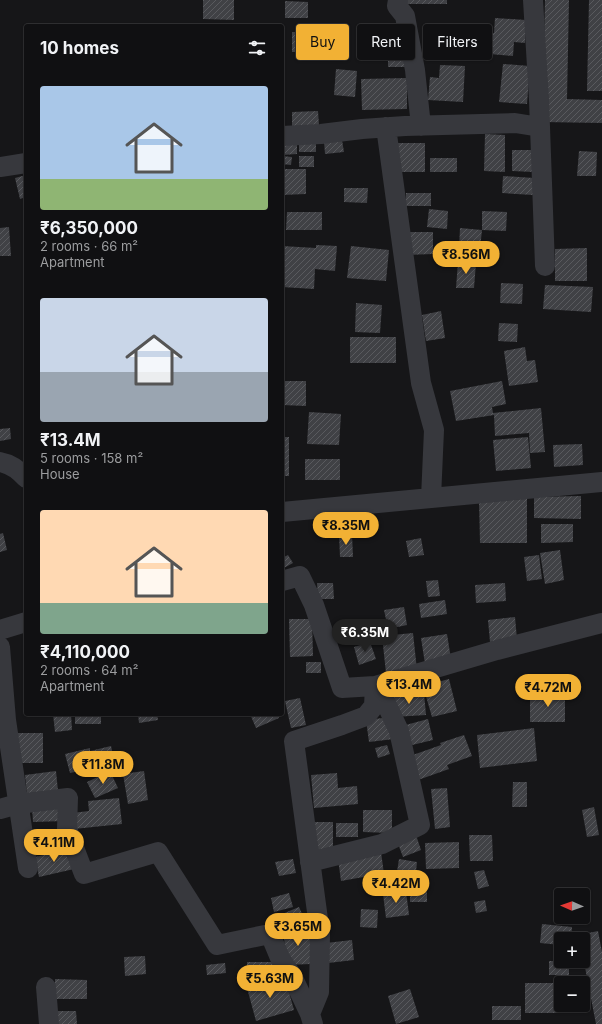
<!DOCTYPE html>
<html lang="en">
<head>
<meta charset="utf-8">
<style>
	body { margin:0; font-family:Inter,sans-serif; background:#19191b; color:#f1f3f6; height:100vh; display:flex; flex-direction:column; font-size:15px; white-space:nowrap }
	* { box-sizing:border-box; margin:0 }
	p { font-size:13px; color:#9c9d9f }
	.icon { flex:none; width:22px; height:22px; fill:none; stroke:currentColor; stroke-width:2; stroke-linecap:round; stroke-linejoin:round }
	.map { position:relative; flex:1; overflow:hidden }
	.side { position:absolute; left:24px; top:24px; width:260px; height:692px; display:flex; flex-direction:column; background:#101012; border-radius:4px; box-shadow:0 1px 3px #0004,0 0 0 1px #303032 }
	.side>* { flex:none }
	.guide { position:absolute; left:296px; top:24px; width:246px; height:36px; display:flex; gap:8px }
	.needle { width:26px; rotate:272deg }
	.controls { position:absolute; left:554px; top:888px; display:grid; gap:8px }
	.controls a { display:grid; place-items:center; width:36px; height:36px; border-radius:4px; background:#101012; box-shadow:0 1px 3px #0004,0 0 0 1px #303032; font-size:20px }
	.price { position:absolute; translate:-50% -34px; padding:0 9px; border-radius:14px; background:#f2b134; color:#111; font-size:13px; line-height:26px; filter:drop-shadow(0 1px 2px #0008) }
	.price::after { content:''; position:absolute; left:50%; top:24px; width:12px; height:9px; margin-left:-6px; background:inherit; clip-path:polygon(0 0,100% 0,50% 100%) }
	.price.on { background:#222; color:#fff }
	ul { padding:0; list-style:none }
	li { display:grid; align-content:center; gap:8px; height:212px; padding:0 16px }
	li span { display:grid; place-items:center; height:124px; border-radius:4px; color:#555 }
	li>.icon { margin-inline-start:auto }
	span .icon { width:72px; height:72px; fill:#fffc; stroke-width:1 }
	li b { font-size:17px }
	h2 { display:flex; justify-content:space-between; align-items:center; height:48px; padding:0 16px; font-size:17px }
	.chip { padding:0 14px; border-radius:4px; background:#101012; box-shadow:0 1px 3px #0004,0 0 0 1px #303032; font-size:14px; line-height:36px }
	.chip.on { background:#f2b134; color:#111 }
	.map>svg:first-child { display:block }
</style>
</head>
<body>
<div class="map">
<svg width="602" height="1024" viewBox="0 0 602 1024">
	<defs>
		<pattern id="building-hatch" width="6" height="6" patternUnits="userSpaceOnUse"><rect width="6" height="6" fill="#404145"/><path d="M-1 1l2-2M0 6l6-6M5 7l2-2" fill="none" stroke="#595a5e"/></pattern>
	</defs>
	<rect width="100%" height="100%" fill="#161618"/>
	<path fill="url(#building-hatch)" d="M203,0H234V20L203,19Z
		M400,0H447V4H400Z
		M545,0H569L567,99L602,100V123L542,122Z
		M589,0H602V91H587Z
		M285,1L308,2V18H285Z
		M495,18L526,20L525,43L514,42L513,56L466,52L468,31L494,33Z
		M405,26V67H388V54H364V27Z
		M292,32H316V52H292Z
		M503,64L530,66L527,104L499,102Z
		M440,65L465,66L463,102L428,100L430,77L439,78Z
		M336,69L357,71L355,97L334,95Z
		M407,78V109L362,110L361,79Z
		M318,111L319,125L292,127V112Z
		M485,134L505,135V172L484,171Z
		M342,140L344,152L325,154L324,141Z
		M299,141H316V152H299Z
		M297,142V154L282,155V143Z
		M394,143H425V172H394Z
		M512,150H533V172L512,171Z
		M579,151L597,152L596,176H577Z
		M282,156L292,157L291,165L282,164Z
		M299,156H314V167H299Z
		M430,158H457V172H430Z
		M282,169H306V194L282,195Z
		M26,175V197L20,199L15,178Z
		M503,176L534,178L533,195L502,193Z
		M344,188H368L367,203L344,202Z
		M406,193H431V206H406Z
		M429,209L448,211L447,229L427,227Z
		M482,211L507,212L506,231L482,230Z
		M287,212H322V230H286Z
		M9,227L11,256H0V228Z
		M460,228L482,230L480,249L459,248Z
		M406,232H433V254L406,255Z
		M316,245L337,246L335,271L315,269L314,289L282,287V246L316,248Z
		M351,246L389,250L386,281L347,278Z
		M587,248V281H555V249Z
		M458,262L476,263L474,288H456Z
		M501,283L523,284L522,304L500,303Z
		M545,285L593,287L591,312L543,309Z
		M356,303L382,305L380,333L355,332Z
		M441,311L445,338L426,341L422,315Z
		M499,323L518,324L517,342L498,341Z
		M350,337H396V363H350Z
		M525,347L527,361L535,360L538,382L509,386L504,351Z
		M282,381H306V406L282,405Z
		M502,381L506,404L492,407L493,413L541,408L545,452L530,453L529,433L495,436L494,415L456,421L450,391Z
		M309,412L341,414L339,445L307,444Z
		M10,428L11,439L0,441V429Z
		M282,437H289V476H282Z
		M528,437L531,468L496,471L493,440Z
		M582,444L583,465L554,467L553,445Z
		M305,459H340V480H305Z
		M581,496V519L534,518V497Z
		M527,499V543H480L479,500Z
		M541,524H573V542L541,543Z
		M3,533L7,550L0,552V534Z
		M352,534L353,557H340L339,535Z
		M421,538L424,555L409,557L406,541Z
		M560,550L564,580L545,584L540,553Z
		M288,555L293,563L282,569V558Z
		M539,555L542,579L527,581L524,557Z
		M438,580L440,596L428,597L426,581Z
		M317,583H333L334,599H318Z
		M505,583L506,601L476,603L475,585Z
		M445,600L447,614L421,618L419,604Z
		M404,607L407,625L388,629L384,610Z
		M515,617L517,639L490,642L488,620Z
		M289,619H312L313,656L290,657Z
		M413,633L417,670L386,673L382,636Z
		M447,634L451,659L425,664L421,638Z
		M370,642L376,659L359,665L354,647Z
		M306,662H321V673H306Z
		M449,679L457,711L432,717L423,686Z
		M424,693L426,715L394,717L392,695Z
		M530,693H565V722H530Z
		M300,698L306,725L291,728L285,701Z
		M53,714H71L72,730L55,732Z
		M75,714H101V724H75Z
		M138,714H157L158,720L139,723Z
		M250,714H277L279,718L256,728Z
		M391,717L394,739L369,742L366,720Z
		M428,719L433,740L408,746L402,726Z
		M534,728L537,761L480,768L477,735Z
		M16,733H43V763H16Z
		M464,735L472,756L447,765L449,769L418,780L410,756L441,745L440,743Z
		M387,745L390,754L378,758L375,748Z
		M111,746L115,763L70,773L65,754L90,748V751Z
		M56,771L58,791L27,795L25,775Z
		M110,771L118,788L95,798L87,782Z
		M144,771L148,800L128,804L123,774Z
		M337,773L338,788L357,786L358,804L314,808L311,775Z
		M513,782H527V807H512Z
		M447,788L450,827L435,829L431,789Z
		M119,798L122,824L74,829L72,813L89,811L88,801Z
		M64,806L65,821L33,822L32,807Z
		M594,807L599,835L587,837L582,810Z
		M363,810H392V833L363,832Z
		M311,822H333V850H311Z
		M336,823H358V837H336Z
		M416,835L421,850L403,857L397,841Z
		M469,835H492L493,861H470Z
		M459,842V868L426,869L425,843Z
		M70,849L74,869L39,877L35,857Z
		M381,852L385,881L370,883L369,876L341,881L338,859Z
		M293,859L296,873L279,876L275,862Z
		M399,859L417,862L415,881L396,878Z
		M484,870L489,886L478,889L474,872Z
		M410,886L427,887V902H410Z
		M406,891L409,915L386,918L383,894Z
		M289,893L293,907L274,912L271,898Z
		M485,900L487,911L476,913L474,902Z
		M299,907L304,918L280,928L275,917Z
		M361,909L378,910L377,928L360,927Z
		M542,924L572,927L571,939H561V945L540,943Z
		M312,928V935H310L311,964L285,965L284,930Z
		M598,931L602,952V1024H596L583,957V939H580L579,935Z
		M352,940L354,960L328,963L326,943Z
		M145,956L146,974L125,976L124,957Z
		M549,961H569V975H549Z
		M247,962H276V974H247Z
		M225,963L226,973L207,975L206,965Z
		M285,978L294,1010L256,1021L247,988Z
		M55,979L87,980V999H55Z
		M525,983H561V1005H564V1013H525Z
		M410,989L419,1017L396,1024L388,996Z
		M492,1006H521V1020H492Z
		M50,1011H76L77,1024H50Z"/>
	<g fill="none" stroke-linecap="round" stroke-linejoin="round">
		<path stroke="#37383d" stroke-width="20" d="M398,0L397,6L405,16L415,70L421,126
			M386,127L421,383L434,430L431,498
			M540,127L545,266
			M282,136L321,134L362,129L405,126L515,123L540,127L539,100L533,0
			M0,167L26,163
			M0,462C11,464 19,470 26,478
			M282,512L602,482
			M282,581L300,576L314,605L342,688L375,686
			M3,629L26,622
			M0,647L6,720L28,868
			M0,809L18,804L68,798L67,829L84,874L158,852L217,945L270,934L280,958L292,976L310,1014
			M310,862L382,844L420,825L399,731L378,686
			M46,987L49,1024
			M313,1024L310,1014L319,992L320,934L294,741L342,725L366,716L374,706L375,686L497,650L602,623"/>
	</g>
</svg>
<div class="controls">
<a><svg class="needle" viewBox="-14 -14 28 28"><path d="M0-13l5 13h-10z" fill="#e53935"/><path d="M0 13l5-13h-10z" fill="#9c9d9f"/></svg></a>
<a>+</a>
<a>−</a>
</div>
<b class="price" style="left:466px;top:275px">₹8.56M</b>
<b class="price" style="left:346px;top:546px">₹8.35M</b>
<b class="price on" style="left:365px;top:653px">₹6.35M</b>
<b class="price" style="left:409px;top:705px">₹13.4M</b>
<b class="price" style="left:548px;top:708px">₹4.72M</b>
<b class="price" style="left:103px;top:785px">₹11.8M</b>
<b class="price" style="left:54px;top:863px">₹4.11M</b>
<b class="price" style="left:396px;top:904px">₹4.42M</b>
<b class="price" style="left:298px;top:947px">₹3.65M</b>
<b class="price" style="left:270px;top:999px">₹5.63M</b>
<div class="guide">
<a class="chip on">Buy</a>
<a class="chip">Rent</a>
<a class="chip">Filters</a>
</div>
<section class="side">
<h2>10 homes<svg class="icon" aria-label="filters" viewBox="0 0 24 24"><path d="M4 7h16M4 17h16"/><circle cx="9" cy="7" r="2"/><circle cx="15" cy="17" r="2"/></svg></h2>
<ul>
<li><span style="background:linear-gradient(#a9c7e8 75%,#8fb573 0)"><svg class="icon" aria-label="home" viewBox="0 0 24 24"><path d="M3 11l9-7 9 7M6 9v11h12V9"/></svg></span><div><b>₹6,350,000</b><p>2 rooms · 66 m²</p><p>Apartment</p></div></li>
<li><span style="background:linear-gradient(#c9d6e8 60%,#9aa5b1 0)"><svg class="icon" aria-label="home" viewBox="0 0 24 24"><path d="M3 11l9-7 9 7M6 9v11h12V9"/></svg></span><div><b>₹13.4M</b><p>5 rooms · 158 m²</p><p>House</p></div></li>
<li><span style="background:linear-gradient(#ffd9b3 75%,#7fa58c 0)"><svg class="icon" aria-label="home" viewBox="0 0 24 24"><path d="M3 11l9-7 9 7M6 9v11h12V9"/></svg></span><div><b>₹4,110,000</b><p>2 rooms · 64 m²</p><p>Apartment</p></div></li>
</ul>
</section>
</div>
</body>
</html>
